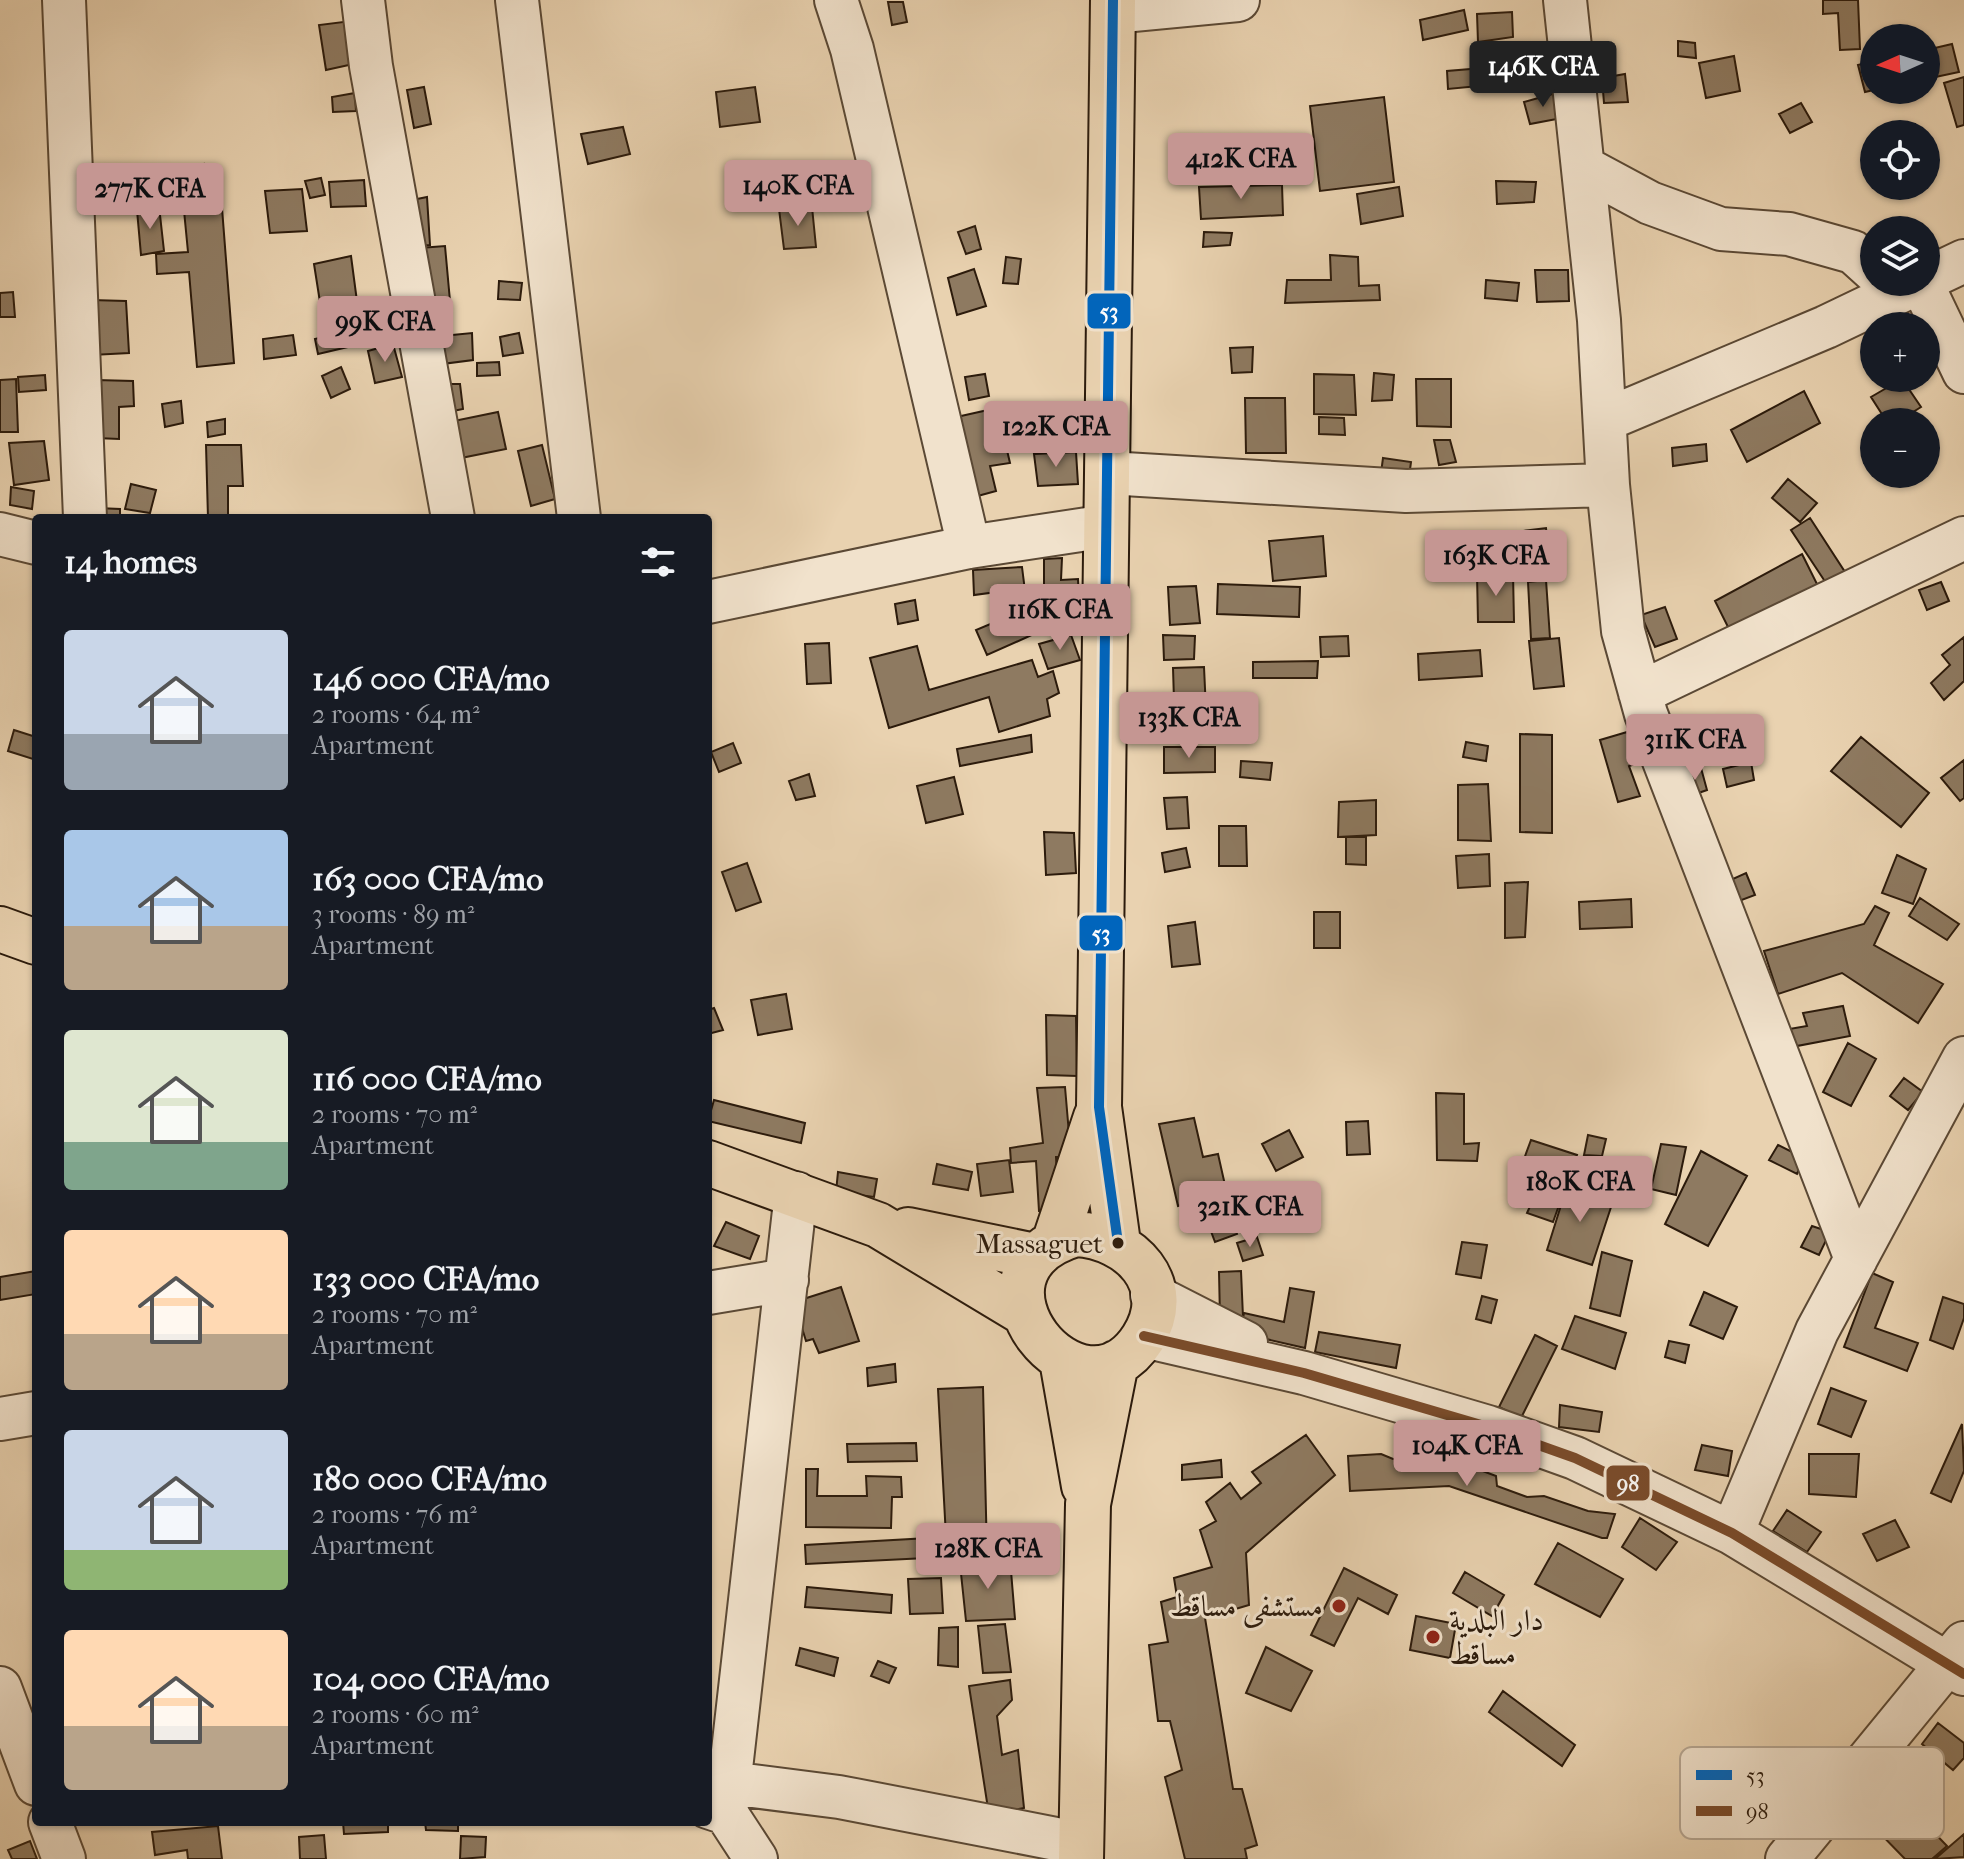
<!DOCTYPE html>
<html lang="en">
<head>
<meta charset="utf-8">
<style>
	body { margin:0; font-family:"IM FELL French Canon",Amiri,serif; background:#242831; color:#f1f3f6; height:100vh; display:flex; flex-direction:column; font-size:30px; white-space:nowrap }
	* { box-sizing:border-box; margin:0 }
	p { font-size:26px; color:#9ea1a6 }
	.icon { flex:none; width:44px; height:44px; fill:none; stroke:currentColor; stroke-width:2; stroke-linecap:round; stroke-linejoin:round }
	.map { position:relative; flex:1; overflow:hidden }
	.details { position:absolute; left:32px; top:514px; width:680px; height:1312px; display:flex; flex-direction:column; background:#171b24; border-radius:8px; box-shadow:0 2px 6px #0004 }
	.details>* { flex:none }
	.needle { width:52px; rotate:267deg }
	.fabs { position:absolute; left:1860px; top:24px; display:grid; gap:16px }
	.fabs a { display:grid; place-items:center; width:80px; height:80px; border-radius:50%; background:#171b24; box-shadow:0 2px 6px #0004; font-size:40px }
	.price { position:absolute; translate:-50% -68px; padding:0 18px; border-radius:8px; background:#c59692; color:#111; font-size:26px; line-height:52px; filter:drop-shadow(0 2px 4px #0008) }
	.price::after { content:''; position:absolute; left:50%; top:48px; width:24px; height:18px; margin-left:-12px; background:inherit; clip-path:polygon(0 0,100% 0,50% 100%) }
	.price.active { background:#222; color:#fff }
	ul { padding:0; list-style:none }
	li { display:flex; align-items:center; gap:24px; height:200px; padding:0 32px }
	li span { display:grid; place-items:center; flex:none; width:224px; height:160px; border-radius:8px; color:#555 }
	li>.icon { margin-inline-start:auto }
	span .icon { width:96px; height:96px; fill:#fffc; stroke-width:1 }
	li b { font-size:34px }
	h2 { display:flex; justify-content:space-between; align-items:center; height:96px; padding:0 32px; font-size:34px }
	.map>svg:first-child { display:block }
</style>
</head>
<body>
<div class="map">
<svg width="1964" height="1859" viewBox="0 0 1964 1859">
	<rect width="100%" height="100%" fill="#e9d2b0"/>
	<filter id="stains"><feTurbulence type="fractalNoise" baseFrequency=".0025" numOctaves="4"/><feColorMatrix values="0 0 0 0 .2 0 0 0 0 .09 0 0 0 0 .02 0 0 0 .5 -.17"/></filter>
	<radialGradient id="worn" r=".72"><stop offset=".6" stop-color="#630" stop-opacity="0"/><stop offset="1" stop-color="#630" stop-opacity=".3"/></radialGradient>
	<path fill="#8e7a61" stroke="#2c1b0c" stroke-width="2" d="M1823,0H1858L1860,49L1840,50L1838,13L1823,14Z
		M888,2H903L907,22L892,25Z
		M1464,10L1468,30L1423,40L1420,20Z
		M1512,12L1513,37L1478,42L1477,14Z
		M351,21L358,63L326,70L319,25Z
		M1678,41L1695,43L1696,58L1678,56Z
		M1952,44L1959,72L1926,79V50Z
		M1734,56L1740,91L1706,98L1699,63Z
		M1874,61V90L1865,92L1858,65Z
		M1519,65L1520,82L1448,89L1447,71Z
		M1625,74L1628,102L1604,103L1602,78Z
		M1964,77V125L1957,127L1944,83Z
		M424,87L431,124L414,128L407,90Z
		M755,87L760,122L720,127L716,92Z
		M355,93L356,111L333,112L332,97Z
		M1556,93L1562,118L1530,124L1524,102Z
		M1384,97L1394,182L1320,191L1310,106Z
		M1801,103L1812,122L1790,133L1779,114Z
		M1915,124L1917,134H1886L1885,128Z
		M623,127L630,154L588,164L581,134Z
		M1219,136L1224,183L1199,184L1195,139Z
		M204,164L208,184L178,188L177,168Z
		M321,178L325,195L310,198L305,181Z
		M364,180L366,206L331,207L329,182Z
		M1496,181L1536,182L1534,202L1497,204Z
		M1282,185L1283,215L1201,219L1199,187Z
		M1399,187L1403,216L1361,224L1357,194Z
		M302,189L307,231L270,233L265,191Z
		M221,195L234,363L197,367L189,272L157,274L156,254L188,252L183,200Z
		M427,197L430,245L410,246L407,201Z
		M159,206L164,251L141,255L137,210Z
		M812,207L816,247L784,249L779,209Z
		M975,226L981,249L966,254L958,232Z
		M1204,232L1232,233L1230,245L1203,247Z
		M445,246L451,312L424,313L420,248Z
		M1330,255L1358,257L1359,286L1379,285L1380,300L1285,303L1287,280H1331Z
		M351,256L358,309L322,315L314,264Z
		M1006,257L1021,259L1018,284L1003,283Z
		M974,269L986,306L957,315L948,278Z
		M1535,270H1568L1569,301L1537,302Z
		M1486,280L1519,283L1517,301L1485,298Z
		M499,281L522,283L520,300L498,299Z
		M13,292L15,317H0V293Z
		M91,300L126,301L129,353L92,355Z
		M386,307L389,327L372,331L366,311Z
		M345,332L348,347L318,354L315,339Z
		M472,333L473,360L434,365L432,337Z
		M519,333L523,353L503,356L500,337Z
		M293,335L296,355L264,359L263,339Z
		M393,344L402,377L375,383L368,351Z
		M1253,347L1252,372L1232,373L1230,348Z
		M499,362L500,375L477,376V363Z
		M341,367L350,389L331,398L322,376Z
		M1374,373L1394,375L1392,400L1372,401Z
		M985,374L989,396L969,400L965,377Z
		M1314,374L1354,375L1356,415L1314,414Z
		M45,375L46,390L19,392L18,377Z
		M16,379L18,432H0V380Z
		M1416,379H1451V427L1417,426Z
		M1902,379L1921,407L1897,422H1887L1871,397Z
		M96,380L133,381L134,406L119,407V439L96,438Z
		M445,384H460L463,409L448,412Z
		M1804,391L1820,423L1747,462L1731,430Z
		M1245,398H1285L1286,453H1246Z
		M181,401L183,423L165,427L162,404Z
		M997,408L1010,463L990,466L996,491L974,497L952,418Z
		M498,412L506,449L456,459L449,422Z
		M1319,417L1344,418L1345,435L1319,434Z
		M225,419V434L208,437L207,422Z
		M1434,440H1450L1456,462L1439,465Z
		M44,441L49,480L14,485L9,443Z
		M1706,444L1707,461L1673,466L1672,448Z
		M206,445H241L243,486H228V518H208Z
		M542,445L555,499L531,506L518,451Z
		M1076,452L1078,484L1038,486L1034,454Z
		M1383,458L1411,462L1409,477L1381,473Z
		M1788,479L1817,503L1800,522L1772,498Z
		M131,484L156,490L150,513L125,509Z
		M11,487L34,491L32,509L10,505Z
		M97,508L120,509V518H96Z
		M1810,518L1845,572L1826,583L1791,530Z
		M1546,528L1550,567L1528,569L1523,531Z
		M1323,536L1326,576L1273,581L1269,541Z
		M1802,554L1818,586L1731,633L1715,601Z
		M1062,558L1061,580L1078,579L1079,602L1044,604V559Z
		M1022,567L1028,615L998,619L997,592L974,595L973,570Z
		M1513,573L1514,622H1478L1477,574Z
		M1546,580L1550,638L1531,639L1528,582Z
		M1941,582L1949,601L1927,610L1919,590Z
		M1218,584L1300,587L1299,617L1217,614Z
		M1196,586L1200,623L1170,625L1168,587Z
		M915,600L918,620L898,624L895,604Z
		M1665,607L1677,639L1655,647L1641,615Z
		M1028,617L1034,634L987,655L976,630L995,622L999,631Z
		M1071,635L1080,660L1048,669L1039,644Z
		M1163,635L1195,636L1194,659L1164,660Z
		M1348,636L1349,656L1321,657L1320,637Z
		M1964,637V681L1944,700L1931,683L1950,665L1942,655Z
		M1559,638L1564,686L1534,689L1529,641Z
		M829,643L831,683L807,684L805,644Z
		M917,646L929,690L1032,660L1038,677L1053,671L1059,693L1047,699L1050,716L999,732L989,697L889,728L870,658Z
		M1480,650L1482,676L1419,680L1418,654Z
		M1318,661L1317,678H1253V662Z
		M1204,667L1207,732L1175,733L1173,668Z
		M14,730L36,737V760L8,751Z
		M1627,732L1638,763L1629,766L1640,796L1618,802L1600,740Z
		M1520,734L1552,735V833L1520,832Z
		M1031,735L1032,752L960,766L957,749Z
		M1861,737L1929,793L1901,827L1831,771Z
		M1466,742L1488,746L1486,761L1463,757Z
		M733,743L741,763L719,772L711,752Z
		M1164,747H1215V772L1164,773Z
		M1964,760V798L1960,801L1941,778Z
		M1241,761L1272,763L1270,780L1240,777Z
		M1751,762L1754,780L1727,787L1723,769Z
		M1701,768L1707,790L1690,796L1684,773Z
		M809,774L815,796L796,800L789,781Z
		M954,777L963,814L926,823L917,786Z
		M1488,784L1491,841L1458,840V785Z
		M1187,797L1189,828L1167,829L1164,798Z
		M1376,800V835L1338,837L1339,802Z
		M1219,826H1246L1247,866H1219Z
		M1044,832L1074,833L1076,873L1046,875Z
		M1346,837H1366V865L1346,864Z
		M1186,848L1190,867L1165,872L1162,853Z
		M1489,854L1490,886L1458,888L1456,856Z
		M1897,855L1926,869L1913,904L1882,893Z
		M747,863L761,902L736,911L722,872Z
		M1746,873L1755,895L1723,907L1715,887Z
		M1528,882L1525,937L1505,938V883Z
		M1920,898L1959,924L1947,940L1909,916Z
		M1631,899L1632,927L1580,929L1579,902Z
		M1875,906L1889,913L1874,945L1943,984L1918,1023L1842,973L1778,994L1764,951L1864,924Z
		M1314,912H1340V948H1314Z
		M1195,922L1200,964L1172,967L1168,926Z
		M786,994L792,1029L758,1035L751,1000Z
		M1843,1006L1850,1036L1776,1050L1772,1032L1807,1026L1803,1013Z
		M714,1008L723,1030L708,1034V1010Z
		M1046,1015L1076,1016L1077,1076L1047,1075Z
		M1848,1043L1876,1059L1851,1106L1823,1092Z
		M1904,1078L1923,1092L1908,1110L1890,1096Z
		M1065,1087L1071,1157H1056L1059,1210L1039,1211L1036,1161L1011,1163L1010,1148L1043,1143L1037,1088Z
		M1436,1093L1464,1094V1144L1479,1143L1477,1161L1437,1160Z
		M714,1100L805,1123L801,1143L708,1121Z
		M1194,1118L1203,1157L1218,1154L1227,1194L1178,1206L1159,1124Z
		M1368,1121L1370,1154L1347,1155L1346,1122Z
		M1289,1130L1303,1157L1276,1171L1262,1144Z
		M1588,1135L1606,1139L1602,1156L1584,1155Z
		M1531,1140L1577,1155L1553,1222L1527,1213L1536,1193L1514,1186Z
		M1661,1144L1686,1147L1676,1195L1651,1189Z
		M1778,1145L1804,1158L1797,1174L1769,1160Z
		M1701,1151L1747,1176L1708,1246L1665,1224Z
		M1009,1160L1013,1192L981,1196L977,1164Z
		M937,1164L972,1172L968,1190L933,1184Z
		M838,1172L877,1179L874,1197L836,1192Z
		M1568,1183L1614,1198L1592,1265L1547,1250Z
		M1225,1201L1237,1234L1215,1242L1203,1210Z
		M726,1222L759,1236L750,1259L714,1246Z
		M1812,1226L1830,1232L1819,1255L1801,1247Z
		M1257,1237L1263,1255L1243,1261L1237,1243Z
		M1462,1242L1487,1245L1481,1278L1456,1274Z
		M1602,1252L1632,1261L1620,1316L1590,1308Z
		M36,1271V1294L0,1300V1277Z
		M1241,1271L1243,1317L1220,1318L1219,1272Z
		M1872,1273L1893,1282L1875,1328L1918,1343L1907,1371L1844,1347Z
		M841,1287L859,1341L819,1353L813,1339L806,1341L794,1302Z
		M1290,1288L1314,1292L1305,1348L1240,1333L1244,1313L1284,1322Z
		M1704,1292L1737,1307L1723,1339L1690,1325Z
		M1482,1296L1497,1300L1491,1323L1476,1319Z
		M1943,1297L1964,1304V1318L1953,1349L1930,1340Z
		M1575,1316L1626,1333L1615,1369L1562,1349Z
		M1319,1332L1400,1345L1396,1368L1315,1352Z
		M1535,1335L1557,1346L1521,1418L1499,1407Z
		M1669,1341L1689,1345L1685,1363L1665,1357Z
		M895,1364L896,1382L868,1386L867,1368Z
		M983,1387L987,1555L806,1564L805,1545L946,1537L938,1389Z
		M1831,1388L1866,1401L1851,1437L1818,1424Z
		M1560,1405L1602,1412L1599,1432L1559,1427Z
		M1962,1424L1964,1471L1951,1502L1931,1493Z
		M1306,1435L1335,1475L1246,1553L1249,1605L1205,1618L1233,1789H1242L1257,1845L1245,1849L1247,1859H1185L1165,1777L1182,1770L1170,1721H1158L1149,1645L1168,1642L1161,1602L1177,1597L1174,1578L1212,1567L1200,1530L1216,1521L1206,1502L1230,1483L1241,1499L1261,1483L1252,1472Z
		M916,1443L917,1461L848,1462L847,1444Z
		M1702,1445L1732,1451L1728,1476L1695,1470Z
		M1381,1454L1393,1459L1443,1456L1496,1476L1497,1486L1527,1497L1544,1496L1588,1511L1615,1514L1607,1538H1602L1449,1486L1350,1491L1348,1456Z
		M1809,1454H1859L1856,1497L1809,1494Z
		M1221,1460L1222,1477L1182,1480V1465Z
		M806,1469H818L817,1496H867L866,1476L901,1477L902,1497H892L891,1528L806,1527Z
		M1787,1510L1821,1532L1807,1552L1773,1531Z
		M1640,1518L1677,1542L1656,1570L1622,1547Z
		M1895,1520L1909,1547L1877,1561L1863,1534Z
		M1558,1543L1623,1579L1600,1617L1535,1584Z
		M1010,1559L1015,1619L966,1621L960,1564Z
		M1344,1568L1397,1595L1388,1614L1358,1598L1334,1646L1311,1635Z
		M1465,1572L1504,1595L1492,1616L1453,1593Z
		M941,1578L943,1613L910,1614L908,1579Z
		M807,1587L892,1595L891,1613L805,1607Z
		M1416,1616L1456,1624L1450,1658L1410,1650Z
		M1005,1624L1011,1672L983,1673L978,1626Z
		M958,1627V1667L938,1665L939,1628Z
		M1266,1647L1312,1671L1291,1711L1246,1693Z
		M800,1648L838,1658L834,1676L796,1665Z
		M878,1661L896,1668L889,1683L871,1676Z
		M1010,1680L1012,1700L997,1716L1002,1755L1018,1750L1024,1808L989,1815L969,1686Z
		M1503,1691L1575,1745L1562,1766L1489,1712Z
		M1938,1723L1964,1743V1758L1953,1770L1922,1744Z
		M1897,1794L1947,1846L1932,1859H1905L1870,1823Z
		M343,1822H388V1832L344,1834Z
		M425,1822H458V1831L426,1830Z
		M218,1826L222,1859H188L187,1850L155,1855L152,1832Z
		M1964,1834V1857L1935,1859Z
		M324,1835L326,1859H300L299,1837Z
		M461,1836L486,1837L485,1857L460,1859Z
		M30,1841L37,1859H12L8,1850Z"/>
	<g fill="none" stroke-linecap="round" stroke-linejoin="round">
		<g stroke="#5b4935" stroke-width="46">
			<path id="minor" d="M64,0L85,518
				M363,0L371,66L453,518
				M517,0L579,518
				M836,0L852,49L969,547
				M1565,0L1599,320L1608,485L1623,631L1646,714L1856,1259
				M1112,12L1238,0
				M1583,167L1650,203L1721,229L1789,234L1853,252L1874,271
				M1926,279L1964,261
				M1921,282L1964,372
				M1605,420L1826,327L1920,282
				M1108,473L1406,491L1608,485
				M0,534L36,543
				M708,602L969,547L1107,526
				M1640,693L1964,538
				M708,1293L787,1280
				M1152,1295L1246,1343
				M1144,1336L1304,1373L1488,1427L1575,1458L1732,1533L1964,1674
				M0,1419L36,1413
				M1732,1533L1817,1331L1964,1058
				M0,1688L36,1784
				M729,1783L839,1797L1082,1844
				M708,1807L726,1813L756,1859
				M726,1813L796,1193
				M50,1822L64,1859
				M1787,1859L1964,1643"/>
		</g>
		<g stroke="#2c1b0c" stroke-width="48">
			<path id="highway" d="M1113,0L1099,1107L1118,1243
				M0,929L36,942
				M708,1163L878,1225L1024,1313
				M908,1230L1035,1256
				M1076,1234C1130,1237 1177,1284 1143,1338C1081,1435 947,1272 1076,1234Z
				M1055,1240L1096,1117
				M1062,1360L1084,1486
				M1081,1859L1088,1504L1116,1363"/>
		</g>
		<use href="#minor" stroke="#f1e2cc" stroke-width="42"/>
		<use href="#highway" stroke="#e9d2b0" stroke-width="44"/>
		<g stroke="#f1e2cc" stroke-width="16">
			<path id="bus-1" d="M1113,0L1099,1107L1118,1243"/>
		</g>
		<g stroke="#f1e2cc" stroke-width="16">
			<path id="bus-2" d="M1144,1336L1304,1373L1488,1427L1575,1458L1732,1533L1964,1674"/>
		</g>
		<use href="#bus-1" stroke="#0065bd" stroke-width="10"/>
		<use href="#bus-2" stroke="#7a4b2a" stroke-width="10"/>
	</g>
	<circle fill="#2c1b0c" stroke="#f1e2cc" stroke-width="3" cx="1118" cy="1243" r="7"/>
	<g fill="#8f2418" stroke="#f1e2cc" stroke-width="3">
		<circle cx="1339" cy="1606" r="8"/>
		<circle cx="1433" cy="1637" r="8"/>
	</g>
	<g text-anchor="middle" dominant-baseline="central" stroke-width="6" stroke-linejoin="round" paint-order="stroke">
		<g font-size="28" fill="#2c1b0c" stroke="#f1e2cc" text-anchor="end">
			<text x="1103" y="1243">Massaguet</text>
		</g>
		<g font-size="30" fill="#2c1b0c" stroke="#f1e2cc" text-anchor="end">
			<text x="1323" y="1606">مستشفى مساقط</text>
			<text x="1449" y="1620" text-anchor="start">دار البلدية<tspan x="1449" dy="34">مساقط</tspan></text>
		</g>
	</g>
	<rect x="1680" y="1747" width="264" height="92" rx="12" fill="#f1e2cc" stroke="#b6a692" stroke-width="2"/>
	<rect x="1696" y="1770" width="36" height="10" fill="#0065bd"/>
	<rect x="1696" y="1806" width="36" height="10" fill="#7a4b2a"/>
	<g font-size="22" fill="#2c1b0c">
		<text x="1746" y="1783">53</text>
		<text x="1746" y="1819">98</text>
	</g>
	<g stroke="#f1e2cc" stroke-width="3">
		<rect x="1086" y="292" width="46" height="38" rx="8" fill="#0065bd"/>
		<rect x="1078" y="914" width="46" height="38" rx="8" fill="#0065bd"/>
		<rect x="1605" y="1464" width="46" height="38" rx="8" fill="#7a4b2a"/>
	</g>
	<g font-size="22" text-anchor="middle" font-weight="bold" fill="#fff">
		<text x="1109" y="319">53</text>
		<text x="1101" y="941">53</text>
		<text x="1628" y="1491">98</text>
	</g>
	<rect width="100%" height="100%" filter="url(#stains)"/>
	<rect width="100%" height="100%" fill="url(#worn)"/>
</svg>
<div class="fabs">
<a><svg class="needle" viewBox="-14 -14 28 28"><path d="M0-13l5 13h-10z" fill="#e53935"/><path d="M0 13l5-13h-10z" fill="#9ea1a6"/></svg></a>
<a><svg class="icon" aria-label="locate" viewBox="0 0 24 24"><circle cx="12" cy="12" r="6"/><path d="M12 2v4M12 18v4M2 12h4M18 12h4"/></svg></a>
<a><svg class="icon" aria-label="layers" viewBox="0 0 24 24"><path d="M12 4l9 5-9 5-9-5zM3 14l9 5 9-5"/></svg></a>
<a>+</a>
<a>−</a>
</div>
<b class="price active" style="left:1543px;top:109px">146K CFA</b>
<b class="price" style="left:1241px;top:201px">412K CFA</b>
<b class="price" style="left:798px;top:228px">140K CFA</b>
<b class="price" style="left:150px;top:231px">277K CFA</b>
<b class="price" style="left:385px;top:364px">99K CFA</b>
<b class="price" style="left:1056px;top:469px">122K CFA</b>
<b class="price" style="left:1496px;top:598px">163K CFA</b>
<b class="price" style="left:1060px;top:652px">116K CFA</b>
<b class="price" style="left:1189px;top:760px">133K CFA</b>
<b class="price" style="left:1695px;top:782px">311K CFA</b>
<b class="price" style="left:1580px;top:1224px">180K CFA</b>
<b class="price" style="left:1250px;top:1249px">321K CFA</b>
<b class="price" style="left:1467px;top:1488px">104K CFA</b>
<b class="price" style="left:988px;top:1591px">128K CFA</b>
<section class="details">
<h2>14 homes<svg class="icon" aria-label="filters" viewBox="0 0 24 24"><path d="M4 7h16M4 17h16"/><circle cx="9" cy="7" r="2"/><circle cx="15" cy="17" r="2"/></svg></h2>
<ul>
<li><span style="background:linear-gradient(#c9d6e8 65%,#9aa5b1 0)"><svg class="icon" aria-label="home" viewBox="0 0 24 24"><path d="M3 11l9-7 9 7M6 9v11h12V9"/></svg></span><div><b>146 000 CFA/mo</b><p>2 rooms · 64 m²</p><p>Apartment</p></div></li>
<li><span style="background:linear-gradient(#a9c7e8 60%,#b9a48a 0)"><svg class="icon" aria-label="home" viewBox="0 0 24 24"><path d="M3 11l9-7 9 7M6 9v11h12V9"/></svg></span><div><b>163 000 CFA/mo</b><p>3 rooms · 89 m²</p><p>Apartment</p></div></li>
<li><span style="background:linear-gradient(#dfe7d0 70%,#7fa58c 0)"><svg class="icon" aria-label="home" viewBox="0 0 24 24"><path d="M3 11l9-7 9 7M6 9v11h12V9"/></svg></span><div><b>116 000 CFA/mo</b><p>2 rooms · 70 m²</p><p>Apartment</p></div></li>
<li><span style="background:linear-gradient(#ffd9b3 65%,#b9a48a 0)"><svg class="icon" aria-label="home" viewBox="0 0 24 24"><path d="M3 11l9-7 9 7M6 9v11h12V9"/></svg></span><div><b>133 000 CFA/mo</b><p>2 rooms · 70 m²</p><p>Apartment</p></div></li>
<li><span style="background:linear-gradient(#c9d6e8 75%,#8fb573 0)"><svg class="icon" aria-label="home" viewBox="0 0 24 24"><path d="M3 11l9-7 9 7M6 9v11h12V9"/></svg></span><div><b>180 000 CFA/mo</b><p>2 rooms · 76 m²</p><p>Apartment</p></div></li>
<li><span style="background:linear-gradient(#ffd9b3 60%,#b9a48a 0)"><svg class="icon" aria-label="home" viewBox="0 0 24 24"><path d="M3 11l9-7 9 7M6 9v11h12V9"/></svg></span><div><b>104 000 CFA/mo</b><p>2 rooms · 60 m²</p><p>Apartment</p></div></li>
</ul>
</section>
</div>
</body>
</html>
